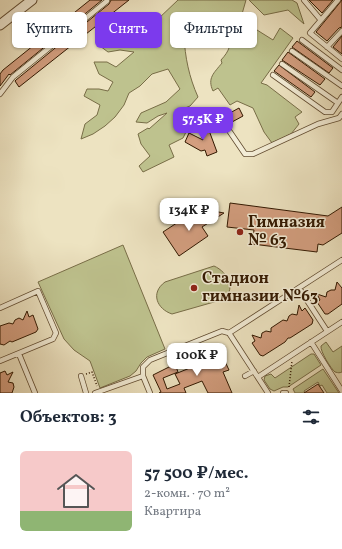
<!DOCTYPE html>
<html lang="ru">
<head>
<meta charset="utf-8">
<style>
	body { margin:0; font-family:Vollkorn,serif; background:#f6f6f7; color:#1f2937; height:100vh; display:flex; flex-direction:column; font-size:15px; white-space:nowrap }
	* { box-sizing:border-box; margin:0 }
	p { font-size:13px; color:#747a83 }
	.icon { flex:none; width:22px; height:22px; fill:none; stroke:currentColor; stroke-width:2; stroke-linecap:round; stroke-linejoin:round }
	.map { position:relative; height:393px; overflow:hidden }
	.panel { display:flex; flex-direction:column; background:#fff; flex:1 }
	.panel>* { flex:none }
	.banner { position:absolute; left:12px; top:12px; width:318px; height:36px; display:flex; gap:8px }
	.price { position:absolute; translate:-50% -34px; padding:0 9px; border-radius:8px; background:#fff; color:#222; font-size:13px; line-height:26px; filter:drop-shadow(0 1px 2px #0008) }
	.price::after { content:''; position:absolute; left:50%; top:24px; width:12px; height:9px; margin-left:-6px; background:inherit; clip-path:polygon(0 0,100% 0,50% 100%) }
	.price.selected { background:#7c3aed; color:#fff }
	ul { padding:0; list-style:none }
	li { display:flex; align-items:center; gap:12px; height:100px; padding:0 20px }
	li+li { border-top:1px solid #e0e1e3 }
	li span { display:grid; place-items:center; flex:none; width:112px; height:80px; border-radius:6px; color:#555 }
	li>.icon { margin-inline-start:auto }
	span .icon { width:48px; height:48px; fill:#fffc; stroke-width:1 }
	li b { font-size:17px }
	h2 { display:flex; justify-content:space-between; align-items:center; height:48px; padding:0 20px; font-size:17px }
	.chip { padding:0 14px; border-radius:6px; background:#fff; box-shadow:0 1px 3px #0004; font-size:14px; line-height:36px }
	.chip.selected { background:#7c3aed; color:#fff }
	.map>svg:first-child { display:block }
</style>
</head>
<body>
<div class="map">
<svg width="342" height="393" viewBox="0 0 342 393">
	<rect width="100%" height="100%" fill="#ede3c1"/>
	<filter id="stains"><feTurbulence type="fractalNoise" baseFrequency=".005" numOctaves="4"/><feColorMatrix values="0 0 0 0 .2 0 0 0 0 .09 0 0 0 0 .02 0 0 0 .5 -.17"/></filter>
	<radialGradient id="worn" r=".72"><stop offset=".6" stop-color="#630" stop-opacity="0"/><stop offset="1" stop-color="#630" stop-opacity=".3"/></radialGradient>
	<path fill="#bec28e" stroke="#786d47" d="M178,0H246L242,14L257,30L273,40L280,28L293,38L261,83L267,85L302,112L295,117L299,124L291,134L272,143L264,132L253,108L237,101L230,105L218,88L213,91C207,78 214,73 222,63L221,60C239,41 227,30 212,16L198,28L184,36C185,57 189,77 198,97L190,106L185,108L195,125L188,128L183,138L169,145L174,157L143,172L139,166L150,156L141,144L138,134L148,128L149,129L167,113L158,116L147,123L136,122L141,113L166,102L180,89L168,69L152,74L140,86L129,93L124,105L115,117L105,126L93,134L81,139L85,124L97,115L100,105L84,96L87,89H99L108,91L113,82L99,74L94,62H107L116,67L134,52L120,50L108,52L100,46L108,38H117V32L106,26L116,18C123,26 133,45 145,42L158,19Z
		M249,0H292L297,3L304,24L288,10L264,15Z
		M123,245L165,349L147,357L141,363L136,371L130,376L100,388L90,361L74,350L64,339L38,282Z
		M214,266C228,272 238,291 221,300L172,314C157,309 150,293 165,282Z
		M326,342L333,352L342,346V372C339,373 339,373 335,372C331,369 320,351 321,346Z
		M311,354H314L321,365L288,387H283L274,391L270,389L264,380L265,376L271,374L275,378Z
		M323,369L339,393H327L322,385L320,386L318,382L304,391L305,393H295L293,389Z"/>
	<path fill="#d39e7f" stroke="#321800" d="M90,0H102L10,75L9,74L0,86V74L3,70Z
		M111,0H129L19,87L15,81L16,80L109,4Z
		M309,0H333L322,13Z
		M342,0V27L339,28L327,41L316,32Z
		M342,36V54L333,47Z
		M297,41L333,68L329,73L292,47Z
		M288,52L325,79L320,85L282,60Z
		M279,65L315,92L311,97L274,71Z
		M239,108L243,116L232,122L228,114Z
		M207,125L217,152L207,156L205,150L201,151L185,142L189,133L203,140L198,129Z
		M230,203L328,216L342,207V233L323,245L318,244L317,252L252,244L254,230L227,227Z
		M213,211L224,213L202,227L208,236L179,256L163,232L192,213L198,221Z
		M337,282L342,288V304L328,314H325L317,302L320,300L317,294L326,297L327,292L331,290H335Z
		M299,305L302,311L305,308L313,320L312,324L290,338H288L285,342L263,356L260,355L252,343L255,341L252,335L261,338L262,333L266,331L271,332V328L283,320L287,321L289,316L292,314L297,315Z
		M27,311L29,317L33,315L38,329L36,332L12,342L10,341L4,345L0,344V326L9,323L13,324L15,320L19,318L23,320Z
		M222,355L229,370L223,372L232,393H208L202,381L184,388L186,393H159L161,392L153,375L175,364L178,372L163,378L167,389L180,384L175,374Z
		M5,371L7,375L13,372L8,382L13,383L14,387L12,393H0V373Z
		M318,384L324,393H304Z"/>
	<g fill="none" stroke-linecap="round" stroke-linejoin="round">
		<g stroke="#614b30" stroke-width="6">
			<path id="service" d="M304,0L320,19
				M338,0L310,33L342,59
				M302,40L342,70
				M327,47L342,31
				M292,51L342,86
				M282,64L338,103
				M273,75L325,112H332L342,97
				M0,94L13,77L107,1V0
				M230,132L245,154H253L318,124L339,118L342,114
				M299,288L327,331
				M0,308L38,291L56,333L53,339L0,361
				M229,333L268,393
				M311,342L342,391
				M19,354L35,393
				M81,376L86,393
				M245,376L254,371
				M258,377L342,322
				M95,393L143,376
				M150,393L143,376V367L150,360L222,331L229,333L342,260
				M283,393H286"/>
		</g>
		<g stroke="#614b30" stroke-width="11">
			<path id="minor" d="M0,25L32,0"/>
		</g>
		<path stroke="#321800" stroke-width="1.5" stroke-dasharray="1 2" stroke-linecap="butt" d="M86,374L92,372L97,386
			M289,387L292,361"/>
		<use href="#service" stroke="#f3edd7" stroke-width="4.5"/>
		<use href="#minor" stroke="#f3edd7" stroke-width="9"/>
	</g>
	<g fill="#8f2418" stroke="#f3edd7" stroke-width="1.5">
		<circle cx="240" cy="232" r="4"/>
		<circle cx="194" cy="288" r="4"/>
	</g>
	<g text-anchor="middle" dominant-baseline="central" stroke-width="3" stroke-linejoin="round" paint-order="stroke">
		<g font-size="16" font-weight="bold" fill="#321800" stroke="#f3edd7" text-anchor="start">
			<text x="248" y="223">Гимназия<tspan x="248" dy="18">№ 63</tspan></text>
			<text x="202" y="279">Стадион<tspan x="202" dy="18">гимназии №63</tspan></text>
		</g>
	</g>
	<rect width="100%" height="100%" filter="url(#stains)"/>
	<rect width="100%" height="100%" fill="url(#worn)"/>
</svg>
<b class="price selected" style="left:203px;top:141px">57.5K ₽</b>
<b class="price" style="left:189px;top:232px">134K ₽</b>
<b class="price" style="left:197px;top:377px">100K ₽</b>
<div class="banner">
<a class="chip">Купить</a>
<a class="chip selected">Снять</a>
<a class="chip">Фильтры</a>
</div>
</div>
<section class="panel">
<h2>Объектов: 3<svg class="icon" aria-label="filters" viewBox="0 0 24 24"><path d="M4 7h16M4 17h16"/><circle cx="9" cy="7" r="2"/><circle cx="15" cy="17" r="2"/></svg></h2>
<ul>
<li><span style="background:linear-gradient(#f6c9c9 75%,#8fb573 0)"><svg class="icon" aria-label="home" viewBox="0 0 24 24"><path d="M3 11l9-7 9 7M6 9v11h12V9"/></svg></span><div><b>57 500 ₽/мес.</b><p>2-комн. · 70 m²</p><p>Квартира</p></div></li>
</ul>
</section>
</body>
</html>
